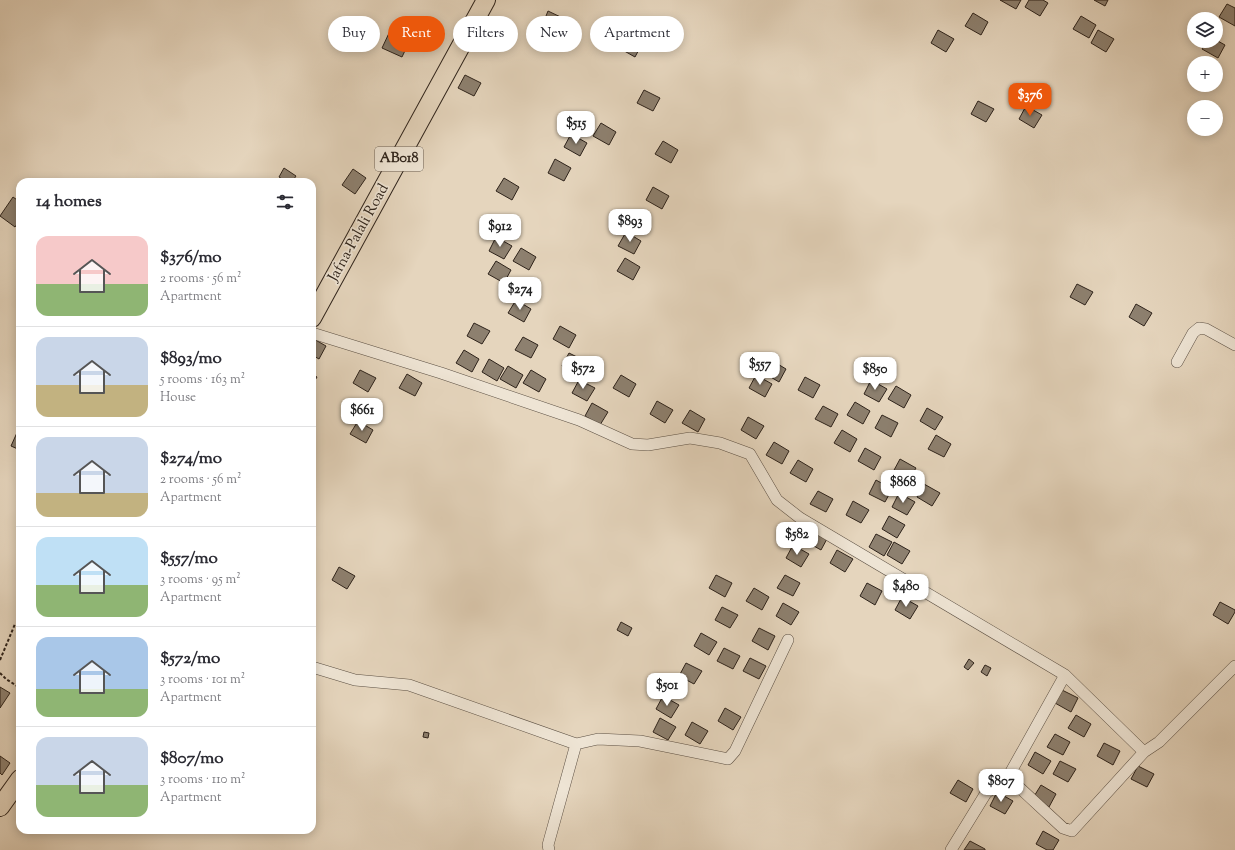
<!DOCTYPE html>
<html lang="en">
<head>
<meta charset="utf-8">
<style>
	body { margin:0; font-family:"Sorts Mill Goudy",serif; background:#f2f2f3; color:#2b2b33; height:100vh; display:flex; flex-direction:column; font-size:15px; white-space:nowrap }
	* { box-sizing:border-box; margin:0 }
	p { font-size:13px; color:#7c7c81 }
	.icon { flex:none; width:22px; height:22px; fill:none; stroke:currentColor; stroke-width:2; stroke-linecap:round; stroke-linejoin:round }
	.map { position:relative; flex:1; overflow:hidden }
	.details { position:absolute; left:16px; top:178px; width:300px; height:656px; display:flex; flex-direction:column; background:#fff; border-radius:12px; box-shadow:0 2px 10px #0003 }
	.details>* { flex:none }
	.hud { position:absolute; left:328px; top:16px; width:380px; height:36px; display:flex; gap:8px }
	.fabs { position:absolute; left:1187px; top:12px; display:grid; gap:8px }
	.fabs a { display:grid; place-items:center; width:36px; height:36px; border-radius:50%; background:#fff; box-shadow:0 2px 10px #0003; font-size:20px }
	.price { position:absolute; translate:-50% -34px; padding:0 9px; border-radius:8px; background:#fff; color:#222; font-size:13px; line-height:26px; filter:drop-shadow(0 1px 2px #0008) }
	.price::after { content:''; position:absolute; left:50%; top:24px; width:12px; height:9px; margin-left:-6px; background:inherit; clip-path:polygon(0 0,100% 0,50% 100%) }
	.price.current { background:#ea580c; color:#fff }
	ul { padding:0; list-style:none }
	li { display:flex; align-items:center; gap:12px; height:100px; padding:0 20px }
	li+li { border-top:1px solid #e1e1e2 }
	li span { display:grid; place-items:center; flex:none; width:112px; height:80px; border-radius:12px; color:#555 }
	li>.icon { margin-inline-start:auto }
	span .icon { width:48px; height:48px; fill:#fffc; stroke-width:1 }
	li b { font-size:17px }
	h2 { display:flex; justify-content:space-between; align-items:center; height:48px; padding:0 20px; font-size:17px }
	.chip { padding:0 14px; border-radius:18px; background:#fff; box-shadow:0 2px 10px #0003; font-size:14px; line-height:36px }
	.chip.current { background:#ea580c; color:#fff }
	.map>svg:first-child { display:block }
</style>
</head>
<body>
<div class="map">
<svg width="1235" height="850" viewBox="0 0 1235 850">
	<rect width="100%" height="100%" fill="#e5d5bd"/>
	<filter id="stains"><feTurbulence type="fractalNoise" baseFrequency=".005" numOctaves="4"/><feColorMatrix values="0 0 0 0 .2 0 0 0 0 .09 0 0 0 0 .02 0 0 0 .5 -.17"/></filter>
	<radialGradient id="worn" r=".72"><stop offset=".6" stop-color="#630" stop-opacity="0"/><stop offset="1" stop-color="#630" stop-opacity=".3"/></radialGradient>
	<path fill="#8d806f" stroke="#2e231b" d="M1000,0H1021L1016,9Z
		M1029,0H1043L1048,3L1040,16L1025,7Z
		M1094,0H1108L1105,6Z
		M1227,4L1235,8V26L1219,17Z
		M548,11L569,21L565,30L544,21Z
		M973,13L988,22L981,35L965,26Z
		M1081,16L1096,25L1089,38L1073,29Z
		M938,30L954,39L946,52L931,43Z
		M1098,30L1114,39L1106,52L1091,43Z
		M390,31L410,40L402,57L382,48Z
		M627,35L642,44L635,57L619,48Z
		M1216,40L1225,45L1218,58L1202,49L1207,41H1216Z
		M465,75L481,83L474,96L458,88Z
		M644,90L660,98L653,111L637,103Z
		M978,101L994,109L986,122L971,114Z
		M1026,106L1042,115L1034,128L1019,119Z
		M601,123L616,132L609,145L593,136Z
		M571,134L587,143L580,156L564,147Z
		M663,141L678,150L671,163L655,154Z
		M555,159L571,168L564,181L548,173Z
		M284,168L296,176L292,182H287L279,177Z
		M353,169L366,178L355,194L342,185Z
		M504,178L519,187L512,200L496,191Z
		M653,187L669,196L662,209L646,200Z
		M13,197L20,202V220L15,227L0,216Z
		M626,232L641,241L634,254L618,246Z
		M496,237L512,246L504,259L489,251Z
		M521,248L536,257L529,270L513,261Z
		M625,258L640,267L633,280L617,271Z
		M496,261L511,270L504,283L488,274Z
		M1077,284L1093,292L1085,305L1070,297Z
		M516,300L531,309L524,322L508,313Z
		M1136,304L1152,313L1144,326L1129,317Z
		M474,323L490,331L482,344L467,336Z
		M560,326L576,335L569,348L553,339Z
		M523,337L538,345L531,358L515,350Z
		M312,338L326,346L319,359L312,355Z
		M464,350L479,359L472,372L456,363Z
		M569,353L585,361L577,374L562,366Z
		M489,359L504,368L497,381L482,372Z
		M771,360L786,369L779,382L764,373Z
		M508,366L523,375L516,388L500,379Z
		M360,370L376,378L368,392L353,383Z
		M531,370L546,379L539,392L523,383Z
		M312,374L317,377L312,385Z
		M407,374L422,383L415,396L399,388Z
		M621,375L636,384L629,397L613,388Z
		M756,375L772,384L765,397L749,388Z
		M805,377L820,385L813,398L798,390Z
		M579,380L595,388L587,401L572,393Z
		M871,380L887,389L879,402L864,394Z
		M896,386L911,395L904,408L888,399Z
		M657,401L673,410L665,423L650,414Z
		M855,402L870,411L863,424L847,415Z
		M592,403L608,412L600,425L585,416Z
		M823,406L838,414L831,427L815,419Z
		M927,408L943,417L935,430L920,421Z
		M690,410L705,419L698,432L682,423Z
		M882,415L898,423L891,437L875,428Z
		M748,417L764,426L756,439L741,430Z
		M358,421L373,430L366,443L350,434Z
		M20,426V450L11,446Z
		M842,430L857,439L850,452L834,443Z
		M936,435L951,444L944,457L928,449Z
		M774,442L789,451L782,464L766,455Z
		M865,448L881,457L874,470L858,461Z
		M900,459L916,468L908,481L893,472Z
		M798,460L813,469L806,482L790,473Z
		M876,480L892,489L885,502L869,494Z
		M924,484L940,493L932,506L917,497Z
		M818,491L833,499L826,512L810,504Z
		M899,493L915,502L907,515L892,507Z
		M853,501L869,510L861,523L846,515Z
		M889,516L905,525L897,538L882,529Z
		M813,528L828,537L821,550L805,541Z
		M876,534L892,542L884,556L869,547Z
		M894,542L910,551L902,564L887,555Z
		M793,545L809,554L801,567L786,558Z
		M837,550L853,559L845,572L830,563Z
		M339,567L355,576L347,589L332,580Z
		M716,575L732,583L725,597L709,588Z
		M785,575L800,583L793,596L777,588Z
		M867,583L882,591L875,605L860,596Z
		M754,588L769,597L762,610L746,601Z
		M902,597L918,606L910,619L895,610Z
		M1220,602L1235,610V612L1228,624L1213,615Z
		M783,603L799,612L791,625L776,616Z
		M722,607L738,615L730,628L715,620Z
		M621,622L632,628L628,636L617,630Z
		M759,628L775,636L768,650L752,641Z
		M701,633L717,642L709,655L694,646Z
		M724,648L740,656L733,669L717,661Z
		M750,658L766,666L759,679L743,671Z
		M969,659L974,663L968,670L964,667Z
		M686,663L702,671L694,684L679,676Z
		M985,665L991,668L987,676L981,672Z
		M0,687L10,693L0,708Z
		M1062,690L1078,698L1071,712L1055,703Z
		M663,696L679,705L671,718L656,709Z
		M725,708L741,717L733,730L718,721Z
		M1076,715L1091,724L1084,737L1068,728Z
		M660,718L676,727L668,740L653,732Z
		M692,722L708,731L700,744L685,735Z
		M424,732L429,733L428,738L423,737Z
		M1055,734L1070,742L1063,755L1047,747Z
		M1104,743L1120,751L1113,765L1097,756Z
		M1035,752L1051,761L1043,774L1028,765Z
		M0,756L10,763L2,775L0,773Z
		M1060,761L1076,769L1068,782L1053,774Z
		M1138,766L1154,774L1147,787L1131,779Z
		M958,780L973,789L966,802L950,793Z
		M1041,785L1056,794L1049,807L1033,798Z
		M997,792L1013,801L1005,814L990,806Z
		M1043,831L1059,840L1053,850H1047L1036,844Z
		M970,841L985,849V850H964Z"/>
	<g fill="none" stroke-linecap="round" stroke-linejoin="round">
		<g stroke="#5c5044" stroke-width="12">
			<path id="street" d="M312,333L441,373L579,420L632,444L648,445L690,438L720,443L750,454L777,500L800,518L1065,675L1144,752
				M1177,362L1193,333L1199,328L1206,329L1235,345
				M312,667L355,680L409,685L576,744L598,739L640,741L728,759L735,751L788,640
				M1008,777L1063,828L1072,831L1144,752L1159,742L1235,666
				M549,850L548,845L576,744
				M951,850L986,793L1008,777L1065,675"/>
		</g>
		<g stroke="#2e231b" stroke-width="20">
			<path id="primary" d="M312,318L486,0
				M0,807L20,779"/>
		</g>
		<path stroke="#2e231b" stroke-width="2" stroke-dasharray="3 2" stroke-linecap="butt" d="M0,660L15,624
			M0,673L6,679L20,688"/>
		<use href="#street" stroke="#eee4d4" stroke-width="11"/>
		<use href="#primary" stroke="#e5d5bd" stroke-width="18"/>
	</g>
	<g text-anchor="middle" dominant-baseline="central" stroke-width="3.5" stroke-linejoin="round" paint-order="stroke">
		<rect fill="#eee4d4" stroke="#685d52" stroke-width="1" x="375" y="147" width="48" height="24" rx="3"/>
		<g font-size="14" font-weight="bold" fill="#2e231b">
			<text x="399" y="159">AB018</text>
		</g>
		<g font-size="15" fill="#2e231b" stroke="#eee4d4">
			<text transform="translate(359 233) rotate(-61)">Jafna-Palali Road</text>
		</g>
	</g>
	<rect width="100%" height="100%" filter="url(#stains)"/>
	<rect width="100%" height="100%" fill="url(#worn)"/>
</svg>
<div class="fabs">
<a><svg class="icon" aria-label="layers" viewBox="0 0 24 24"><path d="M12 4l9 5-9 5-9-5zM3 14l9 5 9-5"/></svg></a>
<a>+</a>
<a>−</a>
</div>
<b class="price current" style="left:1030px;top:117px">$376</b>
<b class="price" style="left:576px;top:145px">$515</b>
<b class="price" style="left:630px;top:243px">$893</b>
<b class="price" style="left:500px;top:248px">$912</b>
<b class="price" style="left:520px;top:311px">$274</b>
<b class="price" style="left:760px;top:386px">$557</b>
<b class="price" style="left:583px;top:390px">$572</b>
<b class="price" style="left:875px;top:391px">$850</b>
<b class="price" style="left:362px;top:432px">$661</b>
<b class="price" style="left:903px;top:504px">$868</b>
<b class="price" style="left:797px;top:556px">$582</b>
<b class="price" style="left:906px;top:608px">$480</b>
<b class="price" style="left:667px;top:707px">$501</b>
<b class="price" style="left:1001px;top:803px">$807</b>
<div class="hud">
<a class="chip">Buy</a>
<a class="chip current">Rent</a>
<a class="chip">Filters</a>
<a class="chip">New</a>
<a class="chip">Apartment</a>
</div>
<section class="details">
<h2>14 homes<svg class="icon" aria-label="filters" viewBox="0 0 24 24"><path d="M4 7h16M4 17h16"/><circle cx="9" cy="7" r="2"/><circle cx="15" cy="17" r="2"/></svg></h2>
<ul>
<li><span style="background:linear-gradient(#f6c9c9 60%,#8fb573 0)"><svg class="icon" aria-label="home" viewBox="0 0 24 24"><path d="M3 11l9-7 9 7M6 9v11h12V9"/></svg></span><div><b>$376/mo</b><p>2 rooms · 56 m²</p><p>Apartment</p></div></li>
<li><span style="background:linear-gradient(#c9d6e8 60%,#c2b280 0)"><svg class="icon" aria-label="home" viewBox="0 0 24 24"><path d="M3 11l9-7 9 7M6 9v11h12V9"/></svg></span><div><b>$893/mo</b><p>5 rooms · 163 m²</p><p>House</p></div></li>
<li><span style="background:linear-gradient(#c9d6e8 70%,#c2b280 0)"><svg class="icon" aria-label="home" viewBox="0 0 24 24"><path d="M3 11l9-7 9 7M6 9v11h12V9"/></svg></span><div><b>$274/mo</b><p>2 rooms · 56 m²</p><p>Apartment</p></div></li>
<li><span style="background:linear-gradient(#bfe0f5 60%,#8fb573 0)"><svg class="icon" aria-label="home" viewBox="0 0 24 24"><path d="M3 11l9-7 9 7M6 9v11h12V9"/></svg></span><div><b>$557/mo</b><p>3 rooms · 95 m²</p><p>Apartment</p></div></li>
<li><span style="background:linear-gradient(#a9c7e8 65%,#8fb573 0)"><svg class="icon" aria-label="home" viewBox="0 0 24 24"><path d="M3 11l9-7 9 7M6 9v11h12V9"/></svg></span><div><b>$572/mo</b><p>3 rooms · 101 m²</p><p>Apartment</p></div></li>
<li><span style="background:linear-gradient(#c9d6e8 60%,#8fb573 0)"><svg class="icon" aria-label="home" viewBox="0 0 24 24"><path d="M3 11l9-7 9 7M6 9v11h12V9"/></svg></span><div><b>$807/mo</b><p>3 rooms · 110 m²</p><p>Apartment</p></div></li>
</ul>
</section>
</div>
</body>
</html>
